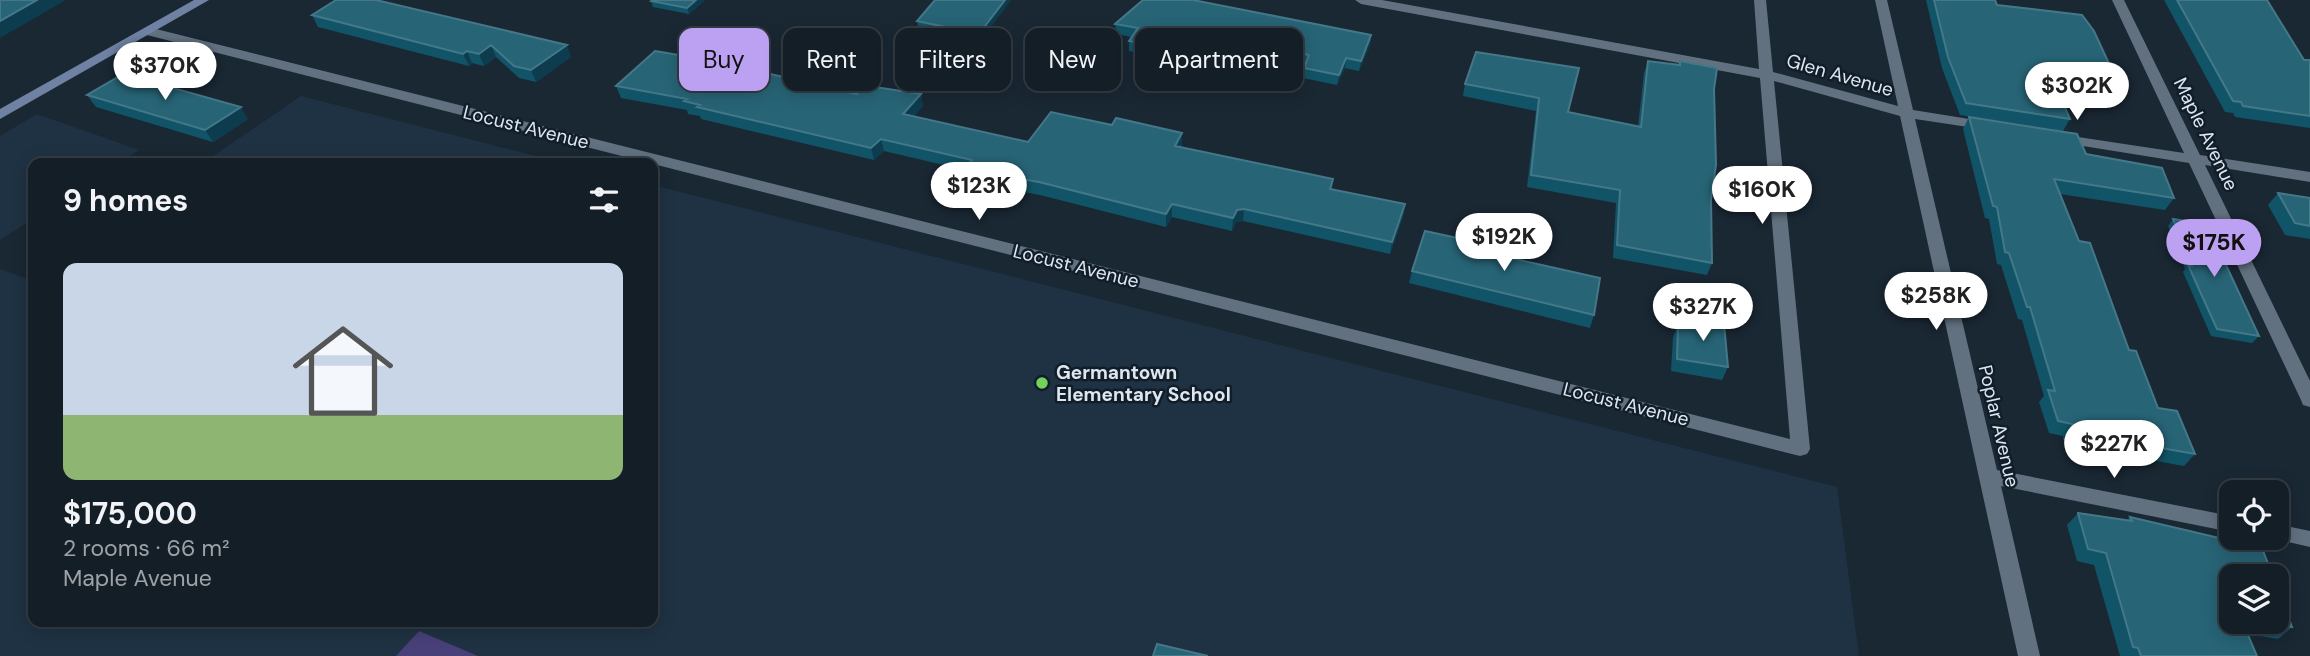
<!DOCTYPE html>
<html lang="en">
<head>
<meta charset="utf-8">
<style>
	body { margin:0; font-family:"DM Sans",sans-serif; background:#212b33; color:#f1f3f6; height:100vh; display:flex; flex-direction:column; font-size:26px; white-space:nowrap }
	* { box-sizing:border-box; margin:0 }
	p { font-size:23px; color:#9da2a7 }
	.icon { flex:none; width:38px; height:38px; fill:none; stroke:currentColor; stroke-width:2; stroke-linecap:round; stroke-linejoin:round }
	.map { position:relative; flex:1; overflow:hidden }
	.sheet { position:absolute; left:28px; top:158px; width:630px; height:469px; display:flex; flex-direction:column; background:#141e27; border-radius:14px; box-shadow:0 4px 18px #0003,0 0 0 2px #333c44 }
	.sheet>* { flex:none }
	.guide { position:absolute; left:679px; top:28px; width:665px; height:63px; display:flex; gap:14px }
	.tools { position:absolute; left:2219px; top:480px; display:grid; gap:14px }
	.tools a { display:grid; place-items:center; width:70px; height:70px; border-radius:14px; background:#141e27; box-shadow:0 4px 18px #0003,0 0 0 2px #333c44; font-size:35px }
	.price { position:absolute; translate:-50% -60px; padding:0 16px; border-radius:24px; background:#fff; color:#222; font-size:23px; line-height:46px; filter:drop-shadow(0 2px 4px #0008) }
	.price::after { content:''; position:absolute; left:50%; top:42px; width:21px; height:16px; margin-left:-10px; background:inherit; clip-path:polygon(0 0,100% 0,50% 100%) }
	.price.on { background:#bca0f2; color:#111 }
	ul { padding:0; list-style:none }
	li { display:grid; align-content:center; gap:14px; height:371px; padding:0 35px }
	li+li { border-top:2px solid #333c44 }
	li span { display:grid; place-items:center; height:217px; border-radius:14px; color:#555 }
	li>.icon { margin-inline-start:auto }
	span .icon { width:126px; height:126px; fill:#fffc; stroke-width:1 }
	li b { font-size:30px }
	h2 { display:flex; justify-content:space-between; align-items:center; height:84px; padding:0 35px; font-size:30px }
	.tag { padding:0 24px; border-radius:14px; background:#141e27; box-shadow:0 4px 18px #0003,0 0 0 2px #333c44; font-size:24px; line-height:63px }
	.tag.on { background:#bca0f2; color:#111 }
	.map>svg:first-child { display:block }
</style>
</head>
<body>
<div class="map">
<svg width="2310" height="656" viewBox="0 0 2310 656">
	<rect width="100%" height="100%" fill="#1a2834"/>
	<path fill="#1f3243" d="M301,96L563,163H203Z
		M37,114L139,150L119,163H33V219L0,240V136Z
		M653,185L1837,487L1859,656H0V269L30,280L33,278V621H653Z"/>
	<path fill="#484078" d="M419,631L478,656H396Z"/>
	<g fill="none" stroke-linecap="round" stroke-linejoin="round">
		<path fill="#627180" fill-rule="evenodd" d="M1355,0H1382L1759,69L1754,0H1766L1773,72L1898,106L1875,0H1887L1913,110L1988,122L1995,126L1988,130L1915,119L1997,470L2231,516V532L2001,486L2040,656H2018L1900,116L1774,81L1810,449L1807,454L1800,456L143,34L141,31L148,27L1790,439L1760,78L1361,4Z
			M2112,0H2124L2200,155L2310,172V182L2205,165L2310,381V407L2303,405L2301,400L2189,163L2058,142L2051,138L2058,134L2184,153Z
			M2277,524L2310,531V547L2270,538L2277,537Z"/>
		<path fill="#6f82a3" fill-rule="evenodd" d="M194,0H209L0,119V109Z"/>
	</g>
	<path fill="#115467" d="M705,0L689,14L653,7L651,1Z
		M1011,0L980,41L918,27L917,21Z
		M1926,0H1995L1997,5L2117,81L2110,92L2055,85L2070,119L2063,131L1960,115L1942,68Z
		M2164,0H2267L2304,60H2310V128L2235,117L2233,113L2225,112Z
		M312,15L571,57L536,82L519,78L496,57L484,66L472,63L469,66L318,27Z
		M1115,24L1371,35L1370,45L1359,71L1345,68L1337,85L1303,78L1306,64L1230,50L1223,62L1214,61L1205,77L1158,68V56L1129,51V41L1131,37L1116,34Z
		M1476,52L1568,112L1638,126L1644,73L1648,61L1678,65L1680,61L1714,89L1711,199L1712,263L1707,275L1613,258L1616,203L1527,187L1536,111L1463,96L1465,84Z
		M616,86L857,94H921L923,106L913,117L1028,142L1112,125L1182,133V145L1181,147L1333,179L1332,189L1405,204L1403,217L1390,254L1243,221L1236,222L1232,231L1172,217L1166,227L1040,195L967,181L965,170L884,151L874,160L701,119L700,116L688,114L687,110L621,98Z
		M87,95L248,119L213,142L96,107Z
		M1969,117L2086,154L2174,198L2165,210L2060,194L2079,241L2129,350L2158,408L2195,454L2184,466L2128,456L2127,452L2063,440V436L2049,433L2039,402L2044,396L2022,320L2018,319L2001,265L1997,264L1989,219L1985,218L1963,129Z
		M2278,193L2310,198V239L2285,235L2268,205Z
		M2173,219L2259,336L2252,343L2211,336L2183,272L2185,269L2168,226Z
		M1502,256L1594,315L1590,328L1409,283L1412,271Z
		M1694,318L1728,367L1722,380L1671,371L1673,337L1678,325L1691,327Z
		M2078,513L2127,520L2130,517L2231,621H2277L2292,627L2278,639L2248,634L2257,656H2120L2094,565L2077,561L2067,525Z"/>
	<path fill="#0c3c4d" d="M37,0H66L0,38V21Z
		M696,0H705L689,14L687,8Z
		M1005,0H1011L980,41L979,34Z
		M1371,35L1370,45L1359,71L1361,61Z
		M1231,40L1230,50L1223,62L1224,52Z
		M491,45L496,57L484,66L479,54Z
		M567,45L571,57L536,82L531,70Z
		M467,51L472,63L469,66L463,54Z
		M1214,51V61L1205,77L1206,66Z
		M1346,58L1345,68L1337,85L1339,75Z
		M921,94L923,106L905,127L903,114Z
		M241,107L248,119L213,142L205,130Z
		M1182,133V145L1175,158V146Z
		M881,139L884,151L874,160L871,148Z
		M1172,204V217L1166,227V214Z
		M1405,204L1403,217L1390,254L1392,242Z
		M1244,209L1243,221L1236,222L1232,231L1233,218L1237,210Z"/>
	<path fill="#276476" stroke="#447889" stroke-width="2" d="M0,0H37L0,21Z
		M336,0H376L567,45L531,70L514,66L491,45L479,54L467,51L463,54L312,15Z
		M652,0H696L687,8L651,1Z
		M935,0H1005L979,34L917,21Z
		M1143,0H1193L1371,35L1361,61L1346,58L1339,75L1304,68L1309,55L1231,40L1224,52L1214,51L1206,66L1158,58L1164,47L1129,41L1138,28L1115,24Z
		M1934,0H1995L1997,5L2082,15L2094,31L2117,81L2050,72L2070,119L1966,103L1948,57Z
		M2177,0H2267L2304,60H2310V116L2243,106L2241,102L2233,101Z
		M655,51L714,61L857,94L862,85L921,94L903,114L1028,142L1051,112L1112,125L1116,118L1182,133L1175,146L1333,179L1330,189L1405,204L1392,242L1244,209L1237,210L1233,218L1172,204L1166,214L1039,182L965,169L972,160L881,139L871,148L697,107L700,105L684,101L687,99L616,86Z
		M1476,52L1579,68L1568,112L1641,127L1648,61L1680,65V61L1717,68L1714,89L1716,165L1711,199L1712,263L1617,245L1620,190L1531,175L1539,98L1465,84Z
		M123,74L241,107L205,130L87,95Z
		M1969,117L2077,134L2086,154L2162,168L2174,198L2054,179L2079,241L2090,243L2129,350L2136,351L2158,408L2177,411L2195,454L2138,444L2137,440L2073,427L2072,424L2058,421L2048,390L2055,391L2030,307H2027L2009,253L2005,252L1997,207L1993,206Z
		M2278,193L2310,198V226L2295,223Z
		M2173,219L2207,224L2259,336L2217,329L2188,265L2192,266Z
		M1425,231L1504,248L1502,256L1600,278L1594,315L1412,271Z
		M1694,318L1724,323L1728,367L1677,359L1678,325L1695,327Z
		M2078,513L2132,521L2130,517L2262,548L2273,576H2231V621H2242L2257,656H2141L2138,648L2133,647L2106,553L2088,549Z
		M2277,586L2292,627L2259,621H2277Z
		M1157,644L1208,656H1153Z"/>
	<circle fill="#74d25c" stroke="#111e2a" stroke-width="2.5" cx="1042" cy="383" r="7"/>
	<g text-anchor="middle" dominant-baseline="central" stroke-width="5" stroke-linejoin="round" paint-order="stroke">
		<g font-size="19" fill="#dee7f0" stroke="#111e2a">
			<text transform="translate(1840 75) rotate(16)">Glen Avenue</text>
			<text transform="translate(526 127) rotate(14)">Locust Avenue</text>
			<text transform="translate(2206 134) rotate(64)">Maple Avenue</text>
			<text transform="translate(1076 266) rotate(14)">Locust Avenue</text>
			<text transform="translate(1626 404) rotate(14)">Locust Avenue</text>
			<text transform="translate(1999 426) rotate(77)">Poplar Avenue</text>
		</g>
		<g font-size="19" font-weight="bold" fill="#dee7f0" stroke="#111e2a" text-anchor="start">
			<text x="1056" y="372">Germantown<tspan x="1056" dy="22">Elementary School</tspan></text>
		</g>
	</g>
</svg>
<div class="tools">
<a><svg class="icon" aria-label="locate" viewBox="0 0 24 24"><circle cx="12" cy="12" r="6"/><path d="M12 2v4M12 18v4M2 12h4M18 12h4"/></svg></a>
<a><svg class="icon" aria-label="layers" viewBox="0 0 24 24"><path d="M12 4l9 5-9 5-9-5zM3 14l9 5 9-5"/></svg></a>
</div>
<b class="price" style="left:165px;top:102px">$370K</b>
<b class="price" style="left:2077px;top:122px">$302K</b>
<b class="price" style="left:979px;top:222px">$123K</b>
<b class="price" style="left:1762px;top:226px">$160K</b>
<b class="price" style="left:1504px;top:273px">$192K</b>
<b class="price on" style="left:2214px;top:279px">$175K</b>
<b class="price" style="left:1936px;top:332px">$258K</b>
<b class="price" style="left:1703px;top:343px">$327K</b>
<b class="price" style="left:2114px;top:480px">$227K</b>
<div class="guide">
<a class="tag on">Buy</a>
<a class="tag">Rent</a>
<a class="tag">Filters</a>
<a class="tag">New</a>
<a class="tag">Apartment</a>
</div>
<section class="sheet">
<h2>9 homes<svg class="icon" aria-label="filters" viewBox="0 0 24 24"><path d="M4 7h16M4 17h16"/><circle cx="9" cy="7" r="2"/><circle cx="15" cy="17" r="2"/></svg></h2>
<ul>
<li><span style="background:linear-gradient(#c9d6e8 70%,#8fb573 0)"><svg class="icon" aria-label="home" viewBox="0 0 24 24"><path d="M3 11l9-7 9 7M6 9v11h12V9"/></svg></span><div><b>$175,000</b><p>2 rooms · 66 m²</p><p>Maple Avenue</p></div></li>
</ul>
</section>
</div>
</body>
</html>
